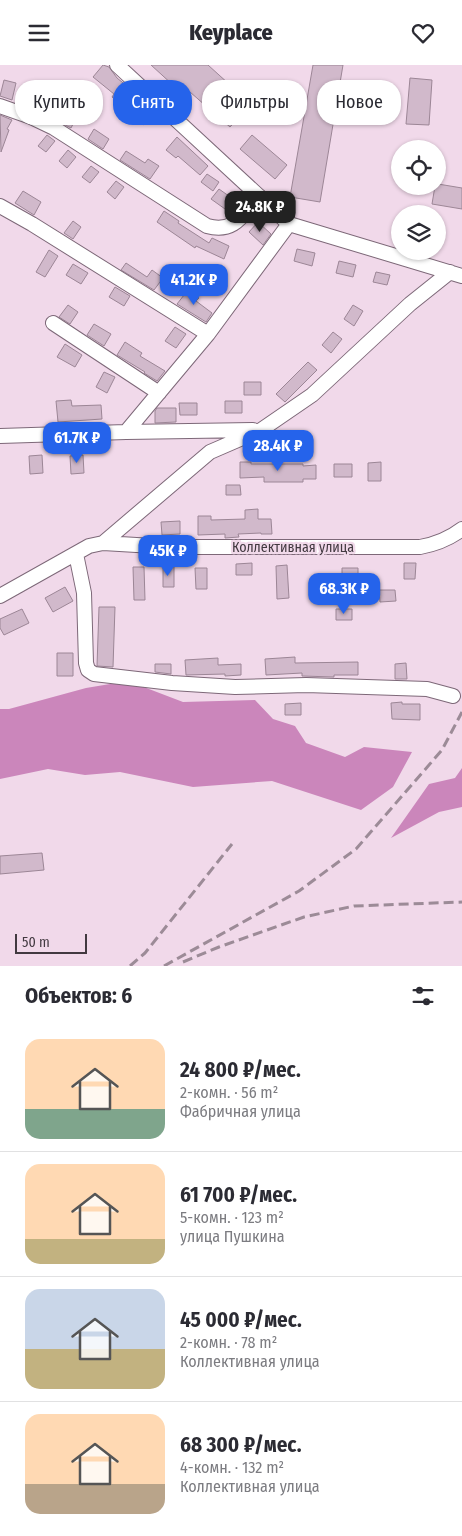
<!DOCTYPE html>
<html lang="ru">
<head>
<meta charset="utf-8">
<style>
	body { margin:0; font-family:"Fira Sans Condensed",sans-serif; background:#f2f2f3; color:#2b2b33; height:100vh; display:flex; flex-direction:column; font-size:19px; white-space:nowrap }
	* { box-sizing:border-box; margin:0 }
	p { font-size:16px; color:#7c7c81 }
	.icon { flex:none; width:28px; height:28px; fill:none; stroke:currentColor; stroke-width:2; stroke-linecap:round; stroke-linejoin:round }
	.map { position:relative; height:901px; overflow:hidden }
	.side { display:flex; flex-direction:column; background:#fff; flex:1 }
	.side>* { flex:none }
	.banner { position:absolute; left:15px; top:15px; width:432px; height:45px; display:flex; gap:10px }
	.fabs { position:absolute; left:391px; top:75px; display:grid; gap:10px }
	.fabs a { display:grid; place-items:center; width:55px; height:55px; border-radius:50%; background:#fff; box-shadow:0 1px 4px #0004; font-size:25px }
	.scale { position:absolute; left:15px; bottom:12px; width:72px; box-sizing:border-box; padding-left:5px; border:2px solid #423940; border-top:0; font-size:14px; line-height:18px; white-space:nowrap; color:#423940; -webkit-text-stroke:4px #f1d9ea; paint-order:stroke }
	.price { position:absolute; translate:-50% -42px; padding:0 11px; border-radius:10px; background:#2563eb; color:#fff; font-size:16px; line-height:32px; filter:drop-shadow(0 1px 2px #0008) }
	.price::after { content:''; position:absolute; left:50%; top:30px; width:15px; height:11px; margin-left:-8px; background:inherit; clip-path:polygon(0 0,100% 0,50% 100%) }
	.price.active { background:#222; color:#fff }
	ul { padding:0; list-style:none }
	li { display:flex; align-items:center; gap:15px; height:125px; padding:0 25px }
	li+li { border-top:1px solid #e1e1e2 }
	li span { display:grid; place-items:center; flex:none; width:140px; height:100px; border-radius:15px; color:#555 }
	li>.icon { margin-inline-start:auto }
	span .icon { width:60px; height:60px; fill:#fffc; stroke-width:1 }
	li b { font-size:21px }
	h2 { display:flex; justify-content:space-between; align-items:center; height:60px; padding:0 25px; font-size:21px }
	.tag { padding:0 18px; border-radius:20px; background:#fff; box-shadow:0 1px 4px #0004; font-size:18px; line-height:45px }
	.tag.active { background:#2563eb; color:#fff }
	header { display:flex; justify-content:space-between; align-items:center; height:65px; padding:0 25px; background:#fff; font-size:22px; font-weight:800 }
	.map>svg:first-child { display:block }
</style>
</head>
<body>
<header><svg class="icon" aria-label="menu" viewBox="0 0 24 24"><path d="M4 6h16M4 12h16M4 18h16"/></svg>Keyplace<svg class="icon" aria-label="heart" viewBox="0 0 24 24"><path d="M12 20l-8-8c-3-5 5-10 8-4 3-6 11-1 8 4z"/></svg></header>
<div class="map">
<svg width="462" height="901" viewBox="0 0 462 901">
	<rect width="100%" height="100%" fill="#f1d9ea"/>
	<path fill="#cb86bb" d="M128,616L183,637L255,635L273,654L295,661L306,678L345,692L364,682L412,687L393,722L361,745L272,716L193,722L120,707L85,710L48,704L0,714V644H9L86,623Z
		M462,703V742L439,747L391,773L429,719L455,713Z"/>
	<path fill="#d1b9cb" stroke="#9c8696" d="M103,0L109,2L117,13L133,26L122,40L112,32L114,29L93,12Z
		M151,0H208L251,39L230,62L190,27L185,31Z
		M313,0H343L320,137L290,132Z
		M410,13L432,15L429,60L406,59Z
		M4,15L16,18L12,35L0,31Z
		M42,36L66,47L68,44L78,49L71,63L38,46Z
		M146,38L155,47L144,60L135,52Z
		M0,50L12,55L7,64L9,65L1,87Z
		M94,64L109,74L103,84L88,74Z
		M47,70L55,76L46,87L38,81Z
		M252,70L287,100L275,114L240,84Z
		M177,72L208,101L200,110L178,91L176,93L166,85Z
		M68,85L76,92L67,103L59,96Z
		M126,86L145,98L148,94L159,101L150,114L120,95Z
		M91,101L99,107L90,118L82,112Z
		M207,109L219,117L213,126L201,117Z
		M116,116L124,122L115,134L107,127Z
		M438,119L462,123V144L432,139L435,121H438Z
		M219,124L233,134L225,144L211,134Z
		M23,126L41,137L34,150L15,138Z
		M164,146L179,156L178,158L209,178L212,173L229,181L224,194L196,181L195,183L157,157Z
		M73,156L81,162L73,174L64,168Z
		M258,157L271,169L263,180L249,167Z
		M297,184L315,188L312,201L294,196Z
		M49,185L58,191L45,212L36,207Z
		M339,196L356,200L353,212L336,208Z
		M126,198L147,212L152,205L163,213L154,225L121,205Z
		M73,199L88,208L81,219L66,210Z
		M376,207L390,210L387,220L373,217Z
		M115,222L130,231L124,241L109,232Z
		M188,225L199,233L196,236L212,248L206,257L177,239Z
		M68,240L78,247L70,259L59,252Z
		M353,240L363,246L354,261L344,254Z
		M94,259L111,269L104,281L87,270Z
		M175,262L186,269L176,283L165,276Z
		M333,267L342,274L331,288L322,280Z
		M125,277L142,288L140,291L165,306L157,316L144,308L145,307L117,290Z
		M65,279L82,290L75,302L57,292Z
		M308,297L317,305L285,337L276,329Z
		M104,307L115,312L107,328L96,322Z
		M244,317H261V330H244Z
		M71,335L72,341L101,340L102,354L58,357L56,336Z
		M225,336H242V348H225Z
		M179,338H197V350H180Z
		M157,343H176V357L155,358V346Z
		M42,390L43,408L30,409L29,391Z
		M83,390L84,408L71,409L70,391Z
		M240,397H251V399H303V401L316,400V414H303V417H264V412L240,413Z
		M381,397V416H368V398Z
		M334,399H352V412H334Z
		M226,420H240L241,430H226Z
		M258,444V454H271L272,469H261V468L238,469L239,472L225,473V469L198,470V451H211V455L245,454V445Z
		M180,456V469L162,470L161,457Z
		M252,498V510H236V499Z
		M404,498H416L415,514H404Z
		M287,500L289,533L277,534L276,501Z
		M163,501H174V522H163Z
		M133,502H144L145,535H134Z
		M195,503H207V524H196Z
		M342,503H358V514H342Z
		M65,522L73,536L53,547L45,533Z
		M379,525H395L396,536L380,537Z
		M99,542H115L113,602L97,601Z
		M22,544L29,558L4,570L0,563V554Z
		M336,544H352V555H336Z
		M57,588H73V611H57Z
		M295,592V598L358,597V610H334V612L302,611V608L266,610L265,594Z
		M218,593V600L241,599V610L225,611V609L186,610L185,595Z
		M406,598L407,614H395V599Z
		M155,599H171V609L155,607Z
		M402,637V639H420V655L392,654L391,638Z
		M301,638V650H285V639Z
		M42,788L44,805L0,809V791Z"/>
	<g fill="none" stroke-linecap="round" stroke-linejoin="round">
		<g stroke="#7d6878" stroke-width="16">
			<path id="minor" d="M117,0L289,159L462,211
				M0,41L31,52L54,63L207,161C235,169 243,149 259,131
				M0,141L32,159L208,269
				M53,258L159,328
				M126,367L208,269L289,159
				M0,371L126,367L253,365
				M103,478L210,387L261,365L312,330L410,239L450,207
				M76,489L84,528L86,598L88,605L94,609L172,618L235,622L306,620L427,624L453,631
				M0,531L89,481L103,478L170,482H420C436,479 449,474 462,464"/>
		</g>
		<use href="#minor" stroke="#fff" stroke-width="14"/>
		<path stroke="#9c8b97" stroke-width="3" stroke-dasharray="10 5" stroke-linecap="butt" d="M183,897L219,882L304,852L354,841L462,837
			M130,901L145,888L232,779
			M164,901L299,826L356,784L442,685L462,647"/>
	</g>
	<g text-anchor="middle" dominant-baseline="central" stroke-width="4.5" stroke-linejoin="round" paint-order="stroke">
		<g font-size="14" fill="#423940" stroke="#f1d9ea">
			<text x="293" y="482">Коллективная улица</text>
		</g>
	</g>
</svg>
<div class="fabs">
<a><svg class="icon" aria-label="locate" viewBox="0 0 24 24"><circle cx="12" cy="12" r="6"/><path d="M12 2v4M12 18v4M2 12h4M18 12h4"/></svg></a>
<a><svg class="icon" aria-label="layers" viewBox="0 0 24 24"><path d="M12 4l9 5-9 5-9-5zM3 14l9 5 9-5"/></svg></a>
</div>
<div class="scale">50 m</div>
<b class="price active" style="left:260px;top:168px">24.8K ₽</b>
<b class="price" style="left:194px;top:241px">41.2K ₽</b>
<b class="price" style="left:77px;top:399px">61.7K ₽</b>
<b class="price" style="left:278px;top:407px">28.4K ₽</b>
<b class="price" style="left:168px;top:512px">45K ₽</b>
<b class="price" style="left:344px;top:550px">68.3K ₽</b>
<div class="banner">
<a class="tag">Купить</a>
<a class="tag active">Снять</a>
<a class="tag">Фильтры</a>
<a class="tag">Новое</a>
</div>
</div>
<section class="side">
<h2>Объектов: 6<svg class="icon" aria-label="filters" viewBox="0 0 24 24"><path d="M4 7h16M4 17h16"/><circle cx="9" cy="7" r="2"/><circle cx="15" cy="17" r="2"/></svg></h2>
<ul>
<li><span style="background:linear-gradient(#ffd9b3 70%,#7fa58c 0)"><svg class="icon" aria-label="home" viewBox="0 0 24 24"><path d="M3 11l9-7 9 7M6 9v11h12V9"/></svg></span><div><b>24 800 ₽/мес.</b><p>2-комн. · 56 m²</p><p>Фабричная улица</p></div></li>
<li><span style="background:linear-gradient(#ffd9b3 75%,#c2b280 0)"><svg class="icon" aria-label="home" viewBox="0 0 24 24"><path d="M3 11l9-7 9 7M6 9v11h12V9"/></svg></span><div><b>61 700 ₽/мес.</b><p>5-комн. · 123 m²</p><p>улица Пушкина</p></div></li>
<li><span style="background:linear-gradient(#c9d6e8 60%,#c2b280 0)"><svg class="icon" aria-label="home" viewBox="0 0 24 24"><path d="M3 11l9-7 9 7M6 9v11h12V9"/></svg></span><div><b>45 000 ₽/мес.</b><p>2-комн. · 78 m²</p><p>Коллективная улица</p></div></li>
<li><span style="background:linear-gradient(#ffd9b3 70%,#b9a48a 0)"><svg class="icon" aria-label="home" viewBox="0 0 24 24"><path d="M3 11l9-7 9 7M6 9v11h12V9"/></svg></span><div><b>68 300 ₽/мес.</b><p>4-комн. · 132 m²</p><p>Коллективная улица</p></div></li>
</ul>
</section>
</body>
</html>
